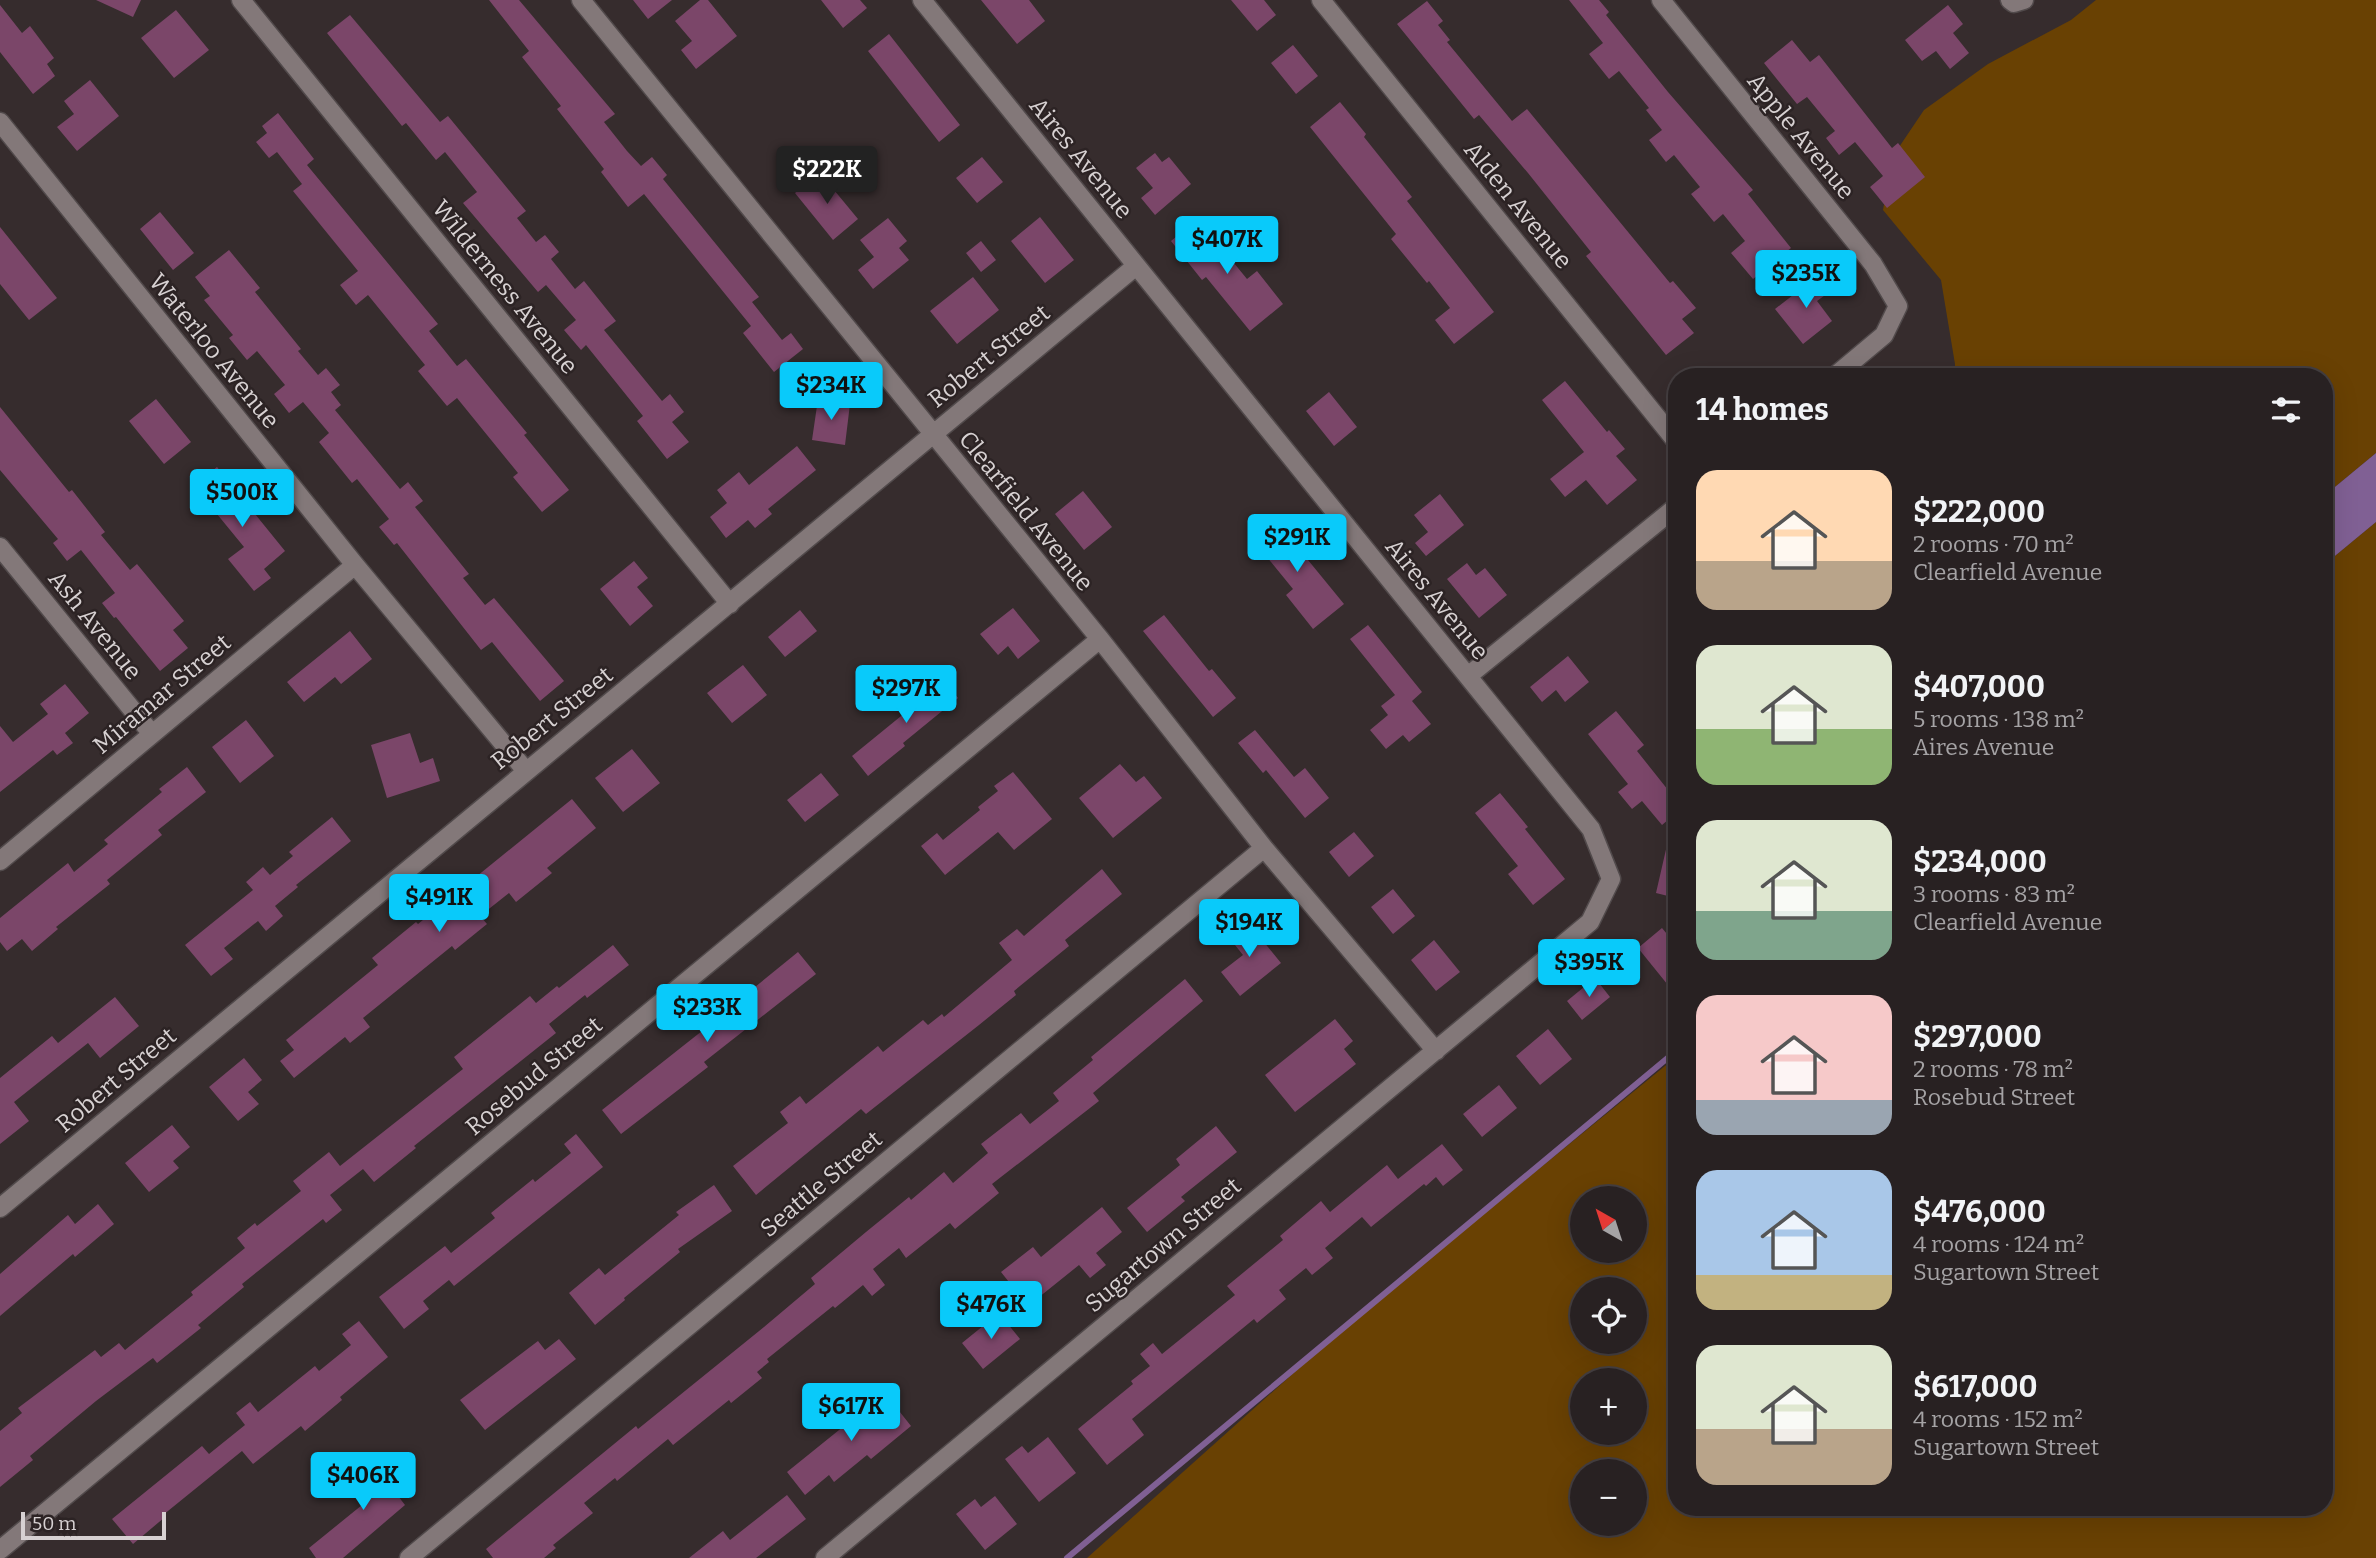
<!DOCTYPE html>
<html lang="en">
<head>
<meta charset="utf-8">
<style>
	body { margin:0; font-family:Bitter,serif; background:#342e2f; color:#f1f3f6; height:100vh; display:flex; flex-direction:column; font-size:26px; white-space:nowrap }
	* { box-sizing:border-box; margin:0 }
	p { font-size:23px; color:#a5a3a5 }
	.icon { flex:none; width:38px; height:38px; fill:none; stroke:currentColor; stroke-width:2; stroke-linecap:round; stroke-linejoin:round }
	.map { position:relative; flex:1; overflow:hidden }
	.panel { position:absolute; left:1668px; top:368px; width:665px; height:1148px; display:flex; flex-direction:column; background:#282122; border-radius:28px; box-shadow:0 7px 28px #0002,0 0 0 2px #443e40 }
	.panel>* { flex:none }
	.needle { width:46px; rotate:321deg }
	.controls { position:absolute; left:1570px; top:1186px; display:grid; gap:14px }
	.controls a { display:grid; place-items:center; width:77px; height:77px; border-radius:50%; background:#282122; box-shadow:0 7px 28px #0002,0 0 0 2px #443e40; font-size:35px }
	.scale { position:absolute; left:21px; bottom:18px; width:145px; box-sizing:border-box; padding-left:7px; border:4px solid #d7d1d2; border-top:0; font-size:19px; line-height:24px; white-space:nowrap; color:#d7d1d2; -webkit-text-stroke:5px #2c2324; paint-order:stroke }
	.price { position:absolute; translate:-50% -60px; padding:0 16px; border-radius:7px; background:#09cafa; color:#111; font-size:23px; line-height:46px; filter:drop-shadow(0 2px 4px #0008) }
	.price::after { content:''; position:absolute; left:50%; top:42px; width:21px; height:16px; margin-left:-10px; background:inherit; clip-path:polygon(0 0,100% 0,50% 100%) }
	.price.on { background:#222; color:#fff }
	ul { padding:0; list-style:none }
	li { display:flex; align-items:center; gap:21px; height:175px; padding:0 28px }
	li span { display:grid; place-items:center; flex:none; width:196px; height:140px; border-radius:21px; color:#555 }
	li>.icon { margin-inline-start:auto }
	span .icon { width:84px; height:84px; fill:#fffc; stroke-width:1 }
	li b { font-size:30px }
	h2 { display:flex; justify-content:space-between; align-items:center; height:84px; padding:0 28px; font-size:30px }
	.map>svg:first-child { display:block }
</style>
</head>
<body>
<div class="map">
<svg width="2376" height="1558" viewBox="0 0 2376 1558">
	<rect width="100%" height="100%" fill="#362c2d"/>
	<path fill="#694103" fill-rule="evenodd" d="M2096,0H2376V453L2324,496V376H1955V364L1941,280L1883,210L1893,156L1924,110L1988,64L2071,20Z
		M2376,522V1558H1087L1345,1327L1676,1057V1507H2324V565ZM1582,1199H1634V1251H1582ZM1582,1290H1634V1342H1582ZM1582,1381H1634V1433H1582ZM1582,1472H1634V1524H1582Z"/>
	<path fill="#806094" d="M2376,453V522L2324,565V496Z"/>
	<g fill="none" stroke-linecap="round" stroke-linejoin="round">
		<path stroke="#806094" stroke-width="6" d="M1067,1558L1676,1051"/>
	</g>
	<path fill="#7b4669" d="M96,0H141L133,17Z
		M489,0H519L615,114L604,122L627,151L641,166L652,157L667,175L663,179L759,297L752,302L782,340L791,333L803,349L774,372L743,333L751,326L644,194L628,207L601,172L604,169L557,109L561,106L522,57L529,51Z
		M633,0H672L648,19Z
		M700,0H708L737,36L696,69L681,50L692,41L675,21Z
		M821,0H860L867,8L843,28Z
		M981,0H1029L1045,21L1017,44Z
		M1231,0H1264L1276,15L1257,31Z
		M1569,0H1599L1609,12L1606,15L1668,92L1753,190L1748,194L1791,248L1753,279L1731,253L1745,241L1723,214L1714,222L1691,194L1700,187L1674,155L1666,162L1649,140L1662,130L1646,110L1649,108L1619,71L1609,79L1589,54L1603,43Z
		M1427,1L1443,21L1438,25L1450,40L1447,42L1512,121L1527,109L1670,283L1673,281L1696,308L1682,319L1694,333L1666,355L1586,256L1591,252L1528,173L1479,115L1474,119L1397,24Z
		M0,5L22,33L30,26L54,58L47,64L55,76L33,94L0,52Z
		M1948,5L1963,24L1953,33L1969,53L1950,69L1936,51L1922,61L1905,40Z
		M176,10L209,50L174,78L141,38Z
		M350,15L440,122L448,116L526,211L517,218L536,242L545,235L559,252L551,259L575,289L584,281L616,321L604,330L662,401L670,394L684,412L672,422L689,442L667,459L637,421L643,416L586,345L581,350L564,330L576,320L546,285L538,292L463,203L477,192L445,152L436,160L406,123L402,126L327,33Z
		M889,34L960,125L939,142L868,51Z
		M1792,40L1810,62L1819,55L1892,148L1898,143L1925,177L1887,208L1870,187L1883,176L1855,142L1839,155L1826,138L1835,131L1807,97L1797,104L1764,63Z
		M1293,45L1318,76L1296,94L1271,63Z
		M90,80L119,116L77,151L57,127L74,114L64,101Z
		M1340,102L1366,134L1364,137L1412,197L1407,201L1494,312L1454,344L1435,320L1450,308L1429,281L1427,283L1391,239L1396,234L1310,127Z
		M278,113L314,159L307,165L438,324L429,331L457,366L466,359L527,433L524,435L569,490L542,512L513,477L518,473L457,398L447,406L418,371L425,365L368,295L356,305L340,285L358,271L293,191L302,184L277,152L269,158L256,142L267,133L262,126Z
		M1155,153L1162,162L1169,157L1191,184L1155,215L1141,198L1153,188L1136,168Z
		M982,157L1003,182L977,203L956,178Z
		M820,173L858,219L833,240L795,193Z
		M160,212L194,253L173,270L140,229Z
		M1040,217L1074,260L1045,283L1011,241Z
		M888,218L907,241L899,248L909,260L873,289L858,270L874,257L860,240Z
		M1198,219L1247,279L1257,271L1283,304L1250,331L1206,277L1202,280L1171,241Z
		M0,227L57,298L29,320L0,284Z
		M981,241L996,260L981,272L966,253Z
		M229,250L260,288L255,292L301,349L298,351L318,375L326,368L340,385L331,392L341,405L335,410L400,489L408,482L423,501L415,507L469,574L463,578L485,605L494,598L564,681L540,701L492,642L481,650L397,543L394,545L379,527L389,519L357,479L352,483L319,442L329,433L303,402L289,413L274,394L285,385L257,351L247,360L229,338L233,335L204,300L210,296L195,277Z
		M1820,274L1832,290L1817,301L1832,321L1803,344L1775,309Z
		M973,277L999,310L957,344L930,311Z
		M1565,381L1607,432L1609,430L1625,449L1616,456L1637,480L1607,505L1586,480L1565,497L1550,479L1584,452L1542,400Z
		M1329,392L1357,427L1334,446L1306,411Z
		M156,399L191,442L164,464L129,421Z
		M818,399L850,404L845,445L812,440Z
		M0,407L69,492L72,490L105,532L101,535L130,570L137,564L184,621L173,630L188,648L160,671L116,617L114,618L102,603L115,593L81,550L67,561L53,543L58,539L0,470Z
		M797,446L816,470L768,509L772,514L755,528L748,520L726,538L710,517L727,503L717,490L739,472L749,485Z
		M217,467L285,551L264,569L271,578L254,591L228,559L244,547L194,486Z
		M1083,491L1112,527L1084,550L1055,514Z
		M1440,494L1464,525L1426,556L1415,543L1428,532L1414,515Z
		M1272,516L1344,604L1313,629L1286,595L1293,589L1249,535Z
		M634,561L648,578L637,587L653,606L630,626L600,589Z
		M1467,563L1476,575L1485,568L1507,595L1479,618L1447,579Z
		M1013,608L1040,641L1018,659L1008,646L998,655L980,634Z
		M800,610L817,631L785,657L768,637Z
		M1164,615L1209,671L1212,669L1236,698L1213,717L1143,631Z
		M1368,625L1422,692L1412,701L1431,724L1409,742L1403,735L1386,749L1370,730L1388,715L1381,706L1395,695L1350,639Z
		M350,631L372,659L341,684L335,677L304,702L287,682Z
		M1568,656L1589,682L1565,702L1556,690L1542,702L1530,687Z
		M743,665L767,695L732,723L707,693Z
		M940,675L958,698L903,743L905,746L868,776L852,756L906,712L902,706Z
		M65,684L89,713L65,733L73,743L57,755L53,750L0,792V726L13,742L48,714L40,704Z
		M1616,711L1644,745L1637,751L1676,800V813L1662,825L1642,801L1632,809L1618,792L1628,784L1588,734Z
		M246,720L274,756L240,783L212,747Z
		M1255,730L1294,777L1305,768L1329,798L1305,818L1266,770L1263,773L1238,743Z
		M410,733L420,763L433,758L440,781L387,798L371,745Z
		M632,749L660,783L623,812L595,778Z
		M1120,764L1136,782L1144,776L1162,798L1113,838L1079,798Z
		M187,767L206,792L158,830L162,835L107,880L110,884L56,927L58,929L32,951L22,939L7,951L0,942V918L68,863L74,872L108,844L104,840L162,792L159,789Z
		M1013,772L1052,819L1014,850L998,832L945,875L921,846L937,833L943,840L980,810L978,807L998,791L994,786Z
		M821,773L839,795L805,822L787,800Z
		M1500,793L1528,827L1525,829L1565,879L1533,905L1508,874L1518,866L1475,813Z
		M572,799L596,828L547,868L552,873L516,902L509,893L480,916L487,924L455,950L452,946L363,1018L370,1027L350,1043L345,1037L294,1078L280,1061L294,1050L286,1040L378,965L372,958L416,922L418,924Z
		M332,817L351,841L296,885L298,887L275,906L283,916L266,931L258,921L224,948L233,959L211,976L185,945L253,890L246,882L263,867L270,875L293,856L289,852Z
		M1354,832L1374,856L1349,877L1329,852Z
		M1670,832L1676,833V898L1656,893Z
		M1102,869L1122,894L1065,940L1069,946L1014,991L1016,995L979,1025L866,1114L861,1109L756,1195L733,1166L788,1123L780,1112L800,1096L806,1104L878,1046L883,1052L923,1020L928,1025L942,1014L944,1017L1012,960L999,943L1017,929L1024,936Z
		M1393,889L1415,916L1393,934L1371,907Z
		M1246,920L1281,963L1240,996L1221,972L1243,955L1227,935Z
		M1662,928L1676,945V995L1638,948Z
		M1434,940L1460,972L1436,991L1411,960Z
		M613,945L629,965L587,998L585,995L549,1024L556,1033L414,1146L416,1148L374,1182L363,1169L330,1195L342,1210L326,1223L323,1219L242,1284L244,1287L198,1325L201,1328L157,1363L153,1358L96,1401L30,1456L33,1460L0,1487V1431L22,1413L18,1408L95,1350L101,1357L119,1343L125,1350L193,1295L191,1292L245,1248L237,1238L255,1223L257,1226L301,1191L293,1181L329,1152L340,1166L463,1069L454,1057L530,996L536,1003L557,986L559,988Z
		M798,952L816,974L704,1062L708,1067L621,1134L602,1110L707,1027L704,1024L742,994L744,996Z
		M1595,978L1610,997L1582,1020L1567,1001Z
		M1185,979L1203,1001L1093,1093L1099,1101L992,1184L999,1193L955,1229L950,1223L906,1258L899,1248L873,1269L885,1285L872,1296L863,1285L835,1308L833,1306L767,1359L769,1362L757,1372L762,1378L731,1403L729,1400L673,1445L668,1439L617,1481L615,1478L584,1503L593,1513L553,1545L556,1548L544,1558H493L486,1549L636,1426L638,1429L764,1327L815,1284L811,1278L866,1232L909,1197L911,1200L944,1172L953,1183L988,1153L981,1144L1021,1113L1030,1124L1059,1101L1053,1093L1093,1060L1091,1057Z
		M115,997L139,1026L100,1058L88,1043L14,1102L29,1121L0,1144V1078L52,1036L58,1043Z
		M1335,1019L1353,1041L1344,1049L1356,1064L1295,1112L1265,1075Z
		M1548,1029L1572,1059L1540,1085L1516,1056Z
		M244,1058L262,1080L248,1092L259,1104L238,1121L209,1087Z
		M1499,1085L1517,1108L1482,1137L1463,1114Z
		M172,1125L190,1147L173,1161L179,1168L149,1192L125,1163Z
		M1216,1126L1237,1152L1181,1197L1185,1201L1147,1232L1127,1208L1180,1165L1176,1159Z
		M576,1134L603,1167L454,1286L449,1280L423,1301L429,1309L404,1329L379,1297L445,1246L451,1253L495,1218L491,1213L533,1179L535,1182L571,1153L564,1144Z
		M1442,1144L1463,1170L1443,1186L1436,1177L1426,1186L1424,1184L1371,1227L1362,1217L1325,1248L1333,1258L1312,1275L1306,1268L1279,1290L1286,1299L1257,1323L1254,1319L1132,1419L1144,1435L1107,1465L1078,1429L1133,1384L1131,1381L1150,1366L1140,1354L1153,1343L1162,1354L1235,1295L1227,1286L1283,1240L1280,1236L1321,1201L1330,1212L1387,1165L1398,1179Z
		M714,1185L732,1211L678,1249L680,1252L624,1298L625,1300L595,1325L569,1293L599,1268L605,1275L679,1215L676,1212Z
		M98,1204L114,1224L75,1257L73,1254L0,1316V1274L68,1215L75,1224Z
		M1102,1207L1122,1232L1096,1253L1106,1265L1090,1278L1079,1265L1028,1306L1001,1272L1033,1247L1041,1257Z
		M999,1313L1020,1339L983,1369L962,1343Z
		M359,1321L388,1357L340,1397L342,1400L305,1431L301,1426L253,1464L242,1451L163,1515L165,1517L133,1544L112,1519L202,1446L209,1454L245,1425L236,1413L250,1402L258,1412L315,1366L319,1371L351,1345L342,1334Z
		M559,1339L576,1359L485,1430L460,1400L538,1341L545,1350Z
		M873,1393L881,1403L888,1397L911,1426L871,1459L867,1455L834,1482L829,1475L805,1495L787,1472L844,1426L840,1421Z
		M1048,1437L1076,1473L1039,1502L1005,1459L1022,1446L1028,1453Z
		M387,1462L405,1484L395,1492L405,1505L343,1558H316L309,1548L362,1505L345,1483L366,1466L372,1474Z
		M787,1495L806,1519L756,1558H689L723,1531L730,1540Z
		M995,1496L1017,1524L985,1550L956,1514L975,1499L981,1507Z"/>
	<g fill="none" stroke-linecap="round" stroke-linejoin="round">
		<g stroke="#514a4b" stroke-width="21">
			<path id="minor" d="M241,0L730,604
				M581,0L1100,639L1264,848L1436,1051
				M1321,0L1676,441
				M1661,0L1873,264L1898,306L1884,335L1835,376
				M2010,0L2014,3L2024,0
				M0,122L355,565L526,771
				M0,547L152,734
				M1468,676L1676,507
				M0,861L355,565
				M0,1208L1136,266
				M0,1550L1100,639
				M409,1558L1264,848
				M825,1558L1590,922L1611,879L1591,829L922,0"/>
		</g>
		<use href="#minor" stroke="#837879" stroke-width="18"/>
	</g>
	<g text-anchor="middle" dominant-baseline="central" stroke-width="5" stroke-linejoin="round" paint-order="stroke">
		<g font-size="24" fill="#d7d1d2" stroke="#2c2324">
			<text transform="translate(1801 136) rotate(51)">Apple Avenue</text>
			<text transform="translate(1081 158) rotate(51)">Aires Avenue</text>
			<text transform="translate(1518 205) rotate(51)">Alden Avenue</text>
			<text transform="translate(505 287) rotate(51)">Wilderness Avenue</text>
			<text transform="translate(214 351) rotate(51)">Waterloo Avenue</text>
			<text transform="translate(989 356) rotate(-39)">Robert Street</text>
			<text transform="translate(1026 511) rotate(51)">Clearfield Avenue</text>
			<text transform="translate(1437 599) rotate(51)">Aires Avenue</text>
			<text transform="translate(95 625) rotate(51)">Ash Avenue</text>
			<text transform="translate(162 694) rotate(-40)">Miramar Street</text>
			<text transform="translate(552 718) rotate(-39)">Robert Street</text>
			<text transform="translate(534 1076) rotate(-40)">Rosebud Street</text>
			<text transform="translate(116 1080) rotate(-40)">Robert Street</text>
			<text transform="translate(821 1184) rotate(-40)">Seattle Street</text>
			<text transform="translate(1163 1245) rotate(-40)">Sugartown Street</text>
		</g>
	</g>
</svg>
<div class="controls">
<a><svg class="needle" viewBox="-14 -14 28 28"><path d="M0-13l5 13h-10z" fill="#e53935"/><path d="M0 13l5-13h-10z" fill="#a5a3a5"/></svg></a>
<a><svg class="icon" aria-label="locate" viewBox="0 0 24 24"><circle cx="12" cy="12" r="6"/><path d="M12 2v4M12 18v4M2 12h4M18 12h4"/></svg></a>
<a>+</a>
<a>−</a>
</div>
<div class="scale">50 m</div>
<b class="price on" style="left:827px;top:206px">$222K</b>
<b class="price" style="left:1227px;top:276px">$407K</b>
<b class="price" style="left:1806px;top:310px">$235K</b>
<b class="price" style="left:831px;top:422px">$234K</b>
<b class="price" style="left:242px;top:529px">$500K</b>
<b class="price" style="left:1297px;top:574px">$291K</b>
<b class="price" style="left:906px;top:725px">$297K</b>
<b class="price" style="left:439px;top:934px">$491K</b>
<b class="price" style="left:1249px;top:959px">$194K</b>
<b class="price" style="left:1589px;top:999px">$395K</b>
<b class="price" style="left:707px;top:1044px">$233K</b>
<b class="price" style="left:991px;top:1341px">$476K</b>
<b class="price" style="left:851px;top:1443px">$617K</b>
<b class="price" style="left:363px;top:1512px">$406K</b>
<section class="panel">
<h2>14 homes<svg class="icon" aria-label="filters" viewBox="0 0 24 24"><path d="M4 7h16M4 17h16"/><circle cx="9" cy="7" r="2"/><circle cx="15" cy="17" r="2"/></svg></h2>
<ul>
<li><span style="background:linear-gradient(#ffd9b3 65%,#b9a48a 0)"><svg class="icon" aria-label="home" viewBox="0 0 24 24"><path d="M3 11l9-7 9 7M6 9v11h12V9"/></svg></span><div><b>$222,000</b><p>2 rooms · 70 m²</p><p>Clearfield Avenue</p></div></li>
<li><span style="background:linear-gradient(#dfe7d0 60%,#8fb573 0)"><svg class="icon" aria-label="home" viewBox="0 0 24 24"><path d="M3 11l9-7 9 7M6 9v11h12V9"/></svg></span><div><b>$407,000</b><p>5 rooms · 138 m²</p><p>Aires Avenue</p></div></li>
<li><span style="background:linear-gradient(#dfe7d0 65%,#7fa58c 0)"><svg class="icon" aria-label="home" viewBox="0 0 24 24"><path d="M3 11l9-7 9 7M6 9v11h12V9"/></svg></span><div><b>$234,000</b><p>3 rooms · 83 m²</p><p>Clearfield Avenue</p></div></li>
<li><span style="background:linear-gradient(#f6c9c9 75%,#9aa5b1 0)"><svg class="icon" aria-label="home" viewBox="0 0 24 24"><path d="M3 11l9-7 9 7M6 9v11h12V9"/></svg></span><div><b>$297,000</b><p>2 rooms · 78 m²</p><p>Rosebud Street</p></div></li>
<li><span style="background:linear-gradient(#a9c7e8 75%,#c2b280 0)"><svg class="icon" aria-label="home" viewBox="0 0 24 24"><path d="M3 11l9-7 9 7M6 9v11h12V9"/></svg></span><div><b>$476,000</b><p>4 rooms · 124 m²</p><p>Sugartown Street</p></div></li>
<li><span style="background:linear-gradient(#dfe7d0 60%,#b9a48a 0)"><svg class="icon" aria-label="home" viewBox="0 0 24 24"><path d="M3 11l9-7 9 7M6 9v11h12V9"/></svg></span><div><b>$617,000</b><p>4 rooms · 152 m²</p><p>Sugartown Street</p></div></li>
</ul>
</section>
</div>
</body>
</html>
